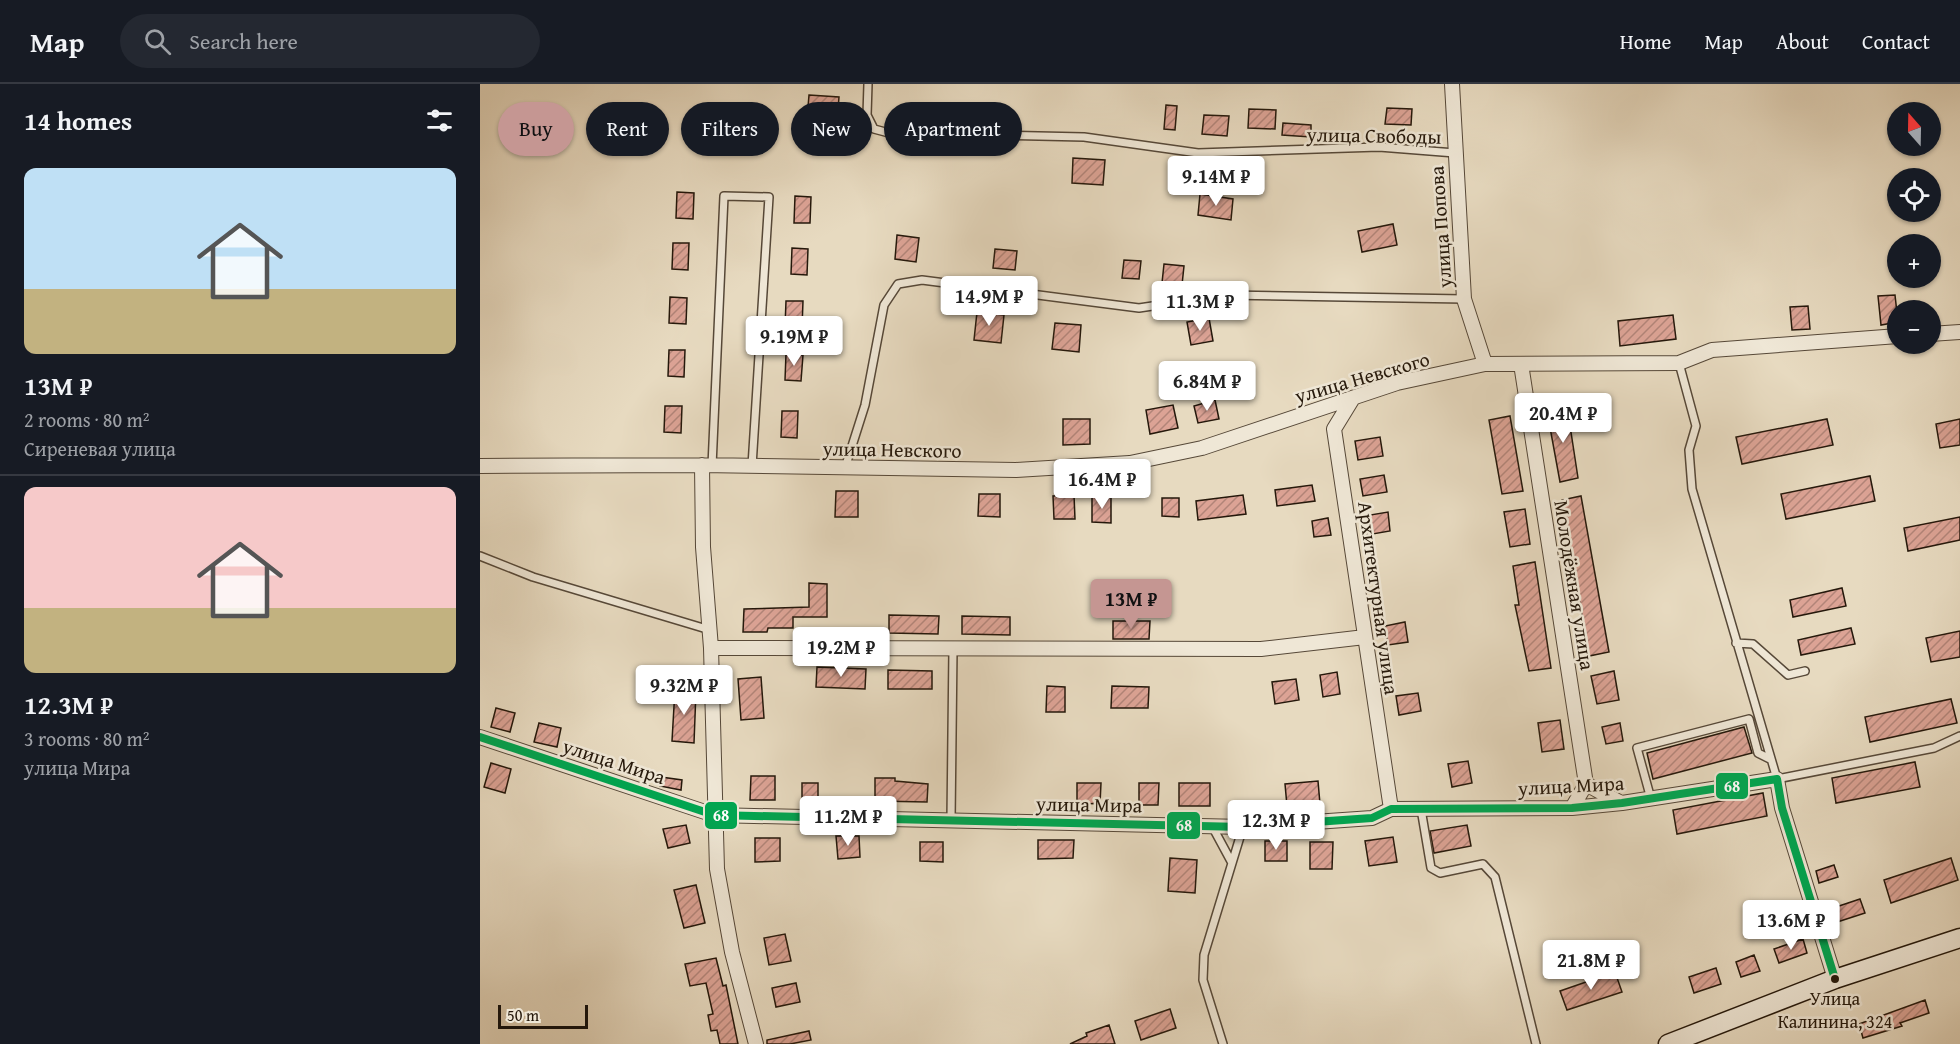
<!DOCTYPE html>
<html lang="en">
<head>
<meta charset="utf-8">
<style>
	body { margin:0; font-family:"Gentium Book Plus",serif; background:#242831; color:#f1f3f6; height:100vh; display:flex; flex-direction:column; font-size:22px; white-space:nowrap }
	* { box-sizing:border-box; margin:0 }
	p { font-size:20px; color:#9ea1a6 }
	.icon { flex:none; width:33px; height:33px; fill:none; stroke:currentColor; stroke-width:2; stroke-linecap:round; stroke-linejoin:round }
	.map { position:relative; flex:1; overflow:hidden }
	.details { display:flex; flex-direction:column; background:#171b24; width:480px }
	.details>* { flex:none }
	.hud { position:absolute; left:18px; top:18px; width:570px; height:54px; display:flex; gap:12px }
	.needle { width:39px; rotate:340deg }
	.tools { position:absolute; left:1407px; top:18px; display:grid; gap:12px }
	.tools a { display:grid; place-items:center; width:54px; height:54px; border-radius:50%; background:#171b24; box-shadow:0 2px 4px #0004; font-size:30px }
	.scale { position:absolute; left:18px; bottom:15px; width:90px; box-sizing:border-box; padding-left:6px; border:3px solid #25180b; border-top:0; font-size:16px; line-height:21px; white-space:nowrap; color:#25180b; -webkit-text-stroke:4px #efe7d6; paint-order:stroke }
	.price { position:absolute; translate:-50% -51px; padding:0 14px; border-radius:6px; background:#fff; color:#222; font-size:20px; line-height:39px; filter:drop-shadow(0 2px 3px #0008) }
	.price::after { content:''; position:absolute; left:50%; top:36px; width:18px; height:14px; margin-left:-9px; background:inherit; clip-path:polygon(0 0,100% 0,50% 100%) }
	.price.current { background:#c59692; color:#111 }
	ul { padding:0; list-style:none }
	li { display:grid; align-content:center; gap:12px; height:318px; padding:0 24px }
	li+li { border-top:2px solid #363941 }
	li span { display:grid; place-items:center; height:186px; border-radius:12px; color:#555 }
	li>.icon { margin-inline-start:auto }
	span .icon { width:108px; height:108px; fill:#fffc; stroke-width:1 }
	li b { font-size:26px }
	h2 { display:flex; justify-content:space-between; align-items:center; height:72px; padding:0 24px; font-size:26px }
	.tag { padding:0 21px; border-radius:27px; background:#171b24; box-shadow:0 2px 4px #0004; font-size:21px; line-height:54px }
	.tag.current { background:#c59692; color:#111 }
	header { display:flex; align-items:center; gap:36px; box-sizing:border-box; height:84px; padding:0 30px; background:#171b24; border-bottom:2px solid #363941 }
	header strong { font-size:28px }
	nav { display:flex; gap:33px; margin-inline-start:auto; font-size:21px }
	.search { width:420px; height:54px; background:#242831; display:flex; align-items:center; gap:15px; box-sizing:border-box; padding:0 21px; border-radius:33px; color:#9ea1a6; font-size:22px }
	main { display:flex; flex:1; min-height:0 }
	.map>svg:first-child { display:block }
</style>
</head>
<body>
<header>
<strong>Map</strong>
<div class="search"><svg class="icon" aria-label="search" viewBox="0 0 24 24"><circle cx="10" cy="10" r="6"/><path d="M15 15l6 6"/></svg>Search here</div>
<nav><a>Home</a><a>Map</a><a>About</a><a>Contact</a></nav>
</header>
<main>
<section class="details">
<h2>14 homes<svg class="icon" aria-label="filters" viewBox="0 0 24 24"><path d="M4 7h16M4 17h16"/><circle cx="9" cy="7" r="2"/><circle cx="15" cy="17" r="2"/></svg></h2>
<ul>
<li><span style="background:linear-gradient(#bfe0f5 65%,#c2b280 0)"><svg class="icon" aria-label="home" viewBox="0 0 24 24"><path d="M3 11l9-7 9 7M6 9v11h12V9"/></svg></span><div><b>13M ₽</b><p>2 rooms · 80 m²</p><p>Сиреневая улица</p></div></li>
<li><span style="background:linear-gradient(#f6c9c9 65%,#c2b280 0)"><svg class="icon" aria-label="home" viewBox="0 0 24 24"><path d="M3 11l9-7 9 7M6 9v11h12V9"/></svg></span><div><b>12.3M ₽</b><p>3 rooms · 80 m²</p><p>улица Мира</p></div></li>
</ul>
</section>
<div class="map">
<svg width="1480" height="960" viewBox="0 0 1480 960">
	<defs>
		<pattern id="building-hatch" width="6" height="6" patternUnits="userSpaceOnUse" patternTransform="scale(1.5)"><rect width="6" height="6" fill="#dca395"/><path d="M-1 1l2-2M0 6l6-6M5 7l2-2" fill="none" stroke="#b28478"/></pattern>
	</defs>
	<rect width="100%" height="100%" fill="#e7dac0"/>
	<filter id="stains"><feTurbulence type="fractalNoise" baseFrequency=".00333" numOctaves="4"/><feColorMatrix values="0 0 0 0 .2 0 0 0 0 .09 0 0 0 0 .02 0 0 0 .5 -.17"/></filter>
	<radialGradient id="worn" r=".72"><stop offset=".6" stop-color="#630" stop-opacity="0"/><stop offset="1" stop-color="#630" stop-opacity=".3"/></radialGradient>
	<path fill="url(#building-hatch)" stroke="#25180b" stroke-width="1.5" d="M329,11L359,13L357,38L327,35Z
		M686,21L697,22L695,46L684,45Z
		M907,24L932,25L931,41L905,40Z
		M769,25L796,26L795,45L768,44Z
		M724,31L749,32L747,52L722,50Z
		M803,39L831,41V53L802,51Z
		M593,74L625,76L623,101L592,99Z
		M197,108L214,109L213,135L196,134Z
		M720,110L753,115L751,136L718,131Z
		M315,112L331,113L330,139H314Z
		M913,140L917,161L882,168L878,147Z
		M417,151L439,154L436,178L415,175Z
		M193,159H209L208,186L192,185Z
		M312,164L328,165L327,191L311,190Z
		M515,165L537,167L535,186L513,184Z
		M644,176L661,177L659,195L642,194Z
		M684,180L704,182L702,201L682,199Z
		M1415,211L1418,238L1401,241L1398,212Z
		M190,213L207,214L206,240L189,239Z
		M306,217H323L322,244L305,243Z
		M1328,222L1330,245L1312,246L1310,223Z
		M497,228L524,231L521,259L494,256Z
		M1193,231L1196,255L1140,262L1138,237Z
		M729,234L733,257L711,261L707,238Z
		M575,239L601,241L599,268L572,265Z
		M189,266H205L204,293L188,292Z
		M306,270L323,271L321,297L305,296Z
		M735,316L739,335L718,339L714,322Z
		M693,321L698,344L670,350L666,326Z
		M185,322H202L201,349L184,348Z
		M1087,322L1098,394L1080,398L1067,327Z
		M302,327H318L317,354L301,353Z
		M1030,332L1043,407L1022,410L1009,336Z
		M583,335H610V360L583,361Z
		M1347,335L1353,361L1262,380L1256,353Z
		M1480,335V361L1460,364L1456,340Z
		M900,353L903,372L878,376L875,357Z
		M904,391L907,408L883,412L880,395Z
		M1390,392L1395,417L1306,435L1301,410Z
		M832,401L835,417L797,422L795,406Z
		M356,407H378V433H355Z
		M499,410H520V433L498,432Z
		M594,411L595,435H574L573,412Z
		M763,411L766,430L718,436L716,417Z
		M1101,412L1129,568L1109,572L1082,416Z
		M612,413H631V439L612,438Z
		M682,414H699V433L682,432Z
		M1045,425L1050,460L1030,463L1024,428Z
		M908,428L910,447L887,451L884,432Z
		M1480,433V456L1428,467L1424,444Z
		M848,434L851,451L834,453L832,437Z
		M1055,478L1071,584L1049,587L1035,521H1039L1033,482Z
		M329,499L347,500V533H313V544H288L287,548H263L264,525L329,523Z
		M1362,504L1366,522L1313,533L1310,516Z
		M409,531L459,532L458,550L409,549Z
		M482,532L530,533V551L482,550Z
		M633,537H670L669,555H633Z
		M925,538L928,558L908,561L905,542Z
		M1371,544L1375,560L1321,571L1318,556Z
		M1480,547V573L1451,578L1446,554Z
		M337,583L386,585L385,605L336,603Z
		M408,586L452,587V605H408Z
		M1134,587L1139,616L1117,620L1111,592Z
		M857,588L860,610L843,613L840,591Z
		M281,593L284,634L261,636L258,595Z
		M816,595L819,616L795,620L792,598Z
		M567,602L585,603V628H566Z
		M632,602L669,603L668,624H631Z
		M195,605L216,607L214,659L192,657Z
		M938,609L941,627L919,631L916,612Z
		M1471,615L1477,639L1390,658L1385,633Z
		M16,624L35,629L30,648L11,643Z
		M1080,636L1084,665L1062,668L1058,639Z
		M59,639L81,644L77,663L54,658Z
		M1140,639L1143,657L1126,660L1122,643Z
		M1264,643L1272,669L1173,695L1167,669Z
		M988,677L992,699L972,703L968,680Z
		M1435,678L1440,703L1356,719L1352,694Z
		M11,679L31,685L25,709L4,703Z
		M271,692H295V716H270Z
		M181,693L202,696L201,706L180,702Z
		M395,694H415V697L448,700L447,718L395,717Z
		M838,697L840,720L807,722L805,700Z
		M322,699H338V716H322Z
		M597,699H621L620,720L597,719Z
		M659,699H679L678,721H659Z
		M699,699H730V722H699Z
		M1283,709L1287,732L1197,750L1193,726Z
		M206,741L210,759L188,764L183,745Z
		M987,741L991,762L954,769L950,747Z
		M356,752H379L380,773L358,775Z
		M913,753L917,778L889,782L885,757Z
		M275,754H300V777L275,778Z
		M558,756H594L593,774L558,775Z
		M785,757H807V777H785Z
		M440,758H463V778L440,777Z
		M830,758H853L852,785H830Z
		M690,774L717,776L715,809L688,807Z
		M1471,774L1478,796L1411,819L1404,796Z
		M1354,781L1358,793L1339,799L1336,787Z
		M216,801L225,839L204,844L194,806Z
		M1380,815L1385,829L1348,841L1344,827Z
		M305,850L311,877L289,881L284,854Z
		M1323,855L1327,869L1299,879L1294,865Z
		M1274,871L1280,887L1261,893L1256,878Z
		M236,874L243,902L246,901L258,960H240L237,946L231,947L228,931L233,930L226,899L210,902L205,880Z
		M1236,884L1241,900L1214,909L1209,893Z
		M1135,888L1142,908L1087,926L1080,907Z
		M316,899L320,918L296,923L292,904Z
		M1445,916L1449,929L1420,939L1422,942L1383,954L1379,940Z
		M690,925L696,944L661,956L655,937Z
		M629,941L635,960H590L607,952L606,949Z
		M329,947L331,956L310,960H287V956Z"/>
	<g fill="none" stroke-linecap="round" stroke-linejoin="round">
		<g stroke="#564838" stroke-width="10">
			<path id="lane" d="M388,0L387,31L394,45L409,49L604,53L718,69L899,63L975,69
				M1199,279L1216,342L1209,366L1212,405L1297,695L1454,664L1480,652
				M232,382L244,112L289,113L272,382
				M365,384L385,321L404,221L418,200L442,196L659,224L746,211L984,215
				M0,472L53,493L230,546
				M1256,559L1273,560L1308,591L1325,587
				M1171,715L1157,664L1269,635L1278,669L1290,675
				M941,725L951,784L960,789L1003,780L1015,793L1056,960
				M471,736L473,565
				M732,742L752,779
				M743,960L723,896L724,871L763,743"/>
		</g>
		<g stroke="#564838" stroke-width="16">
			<path id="street" d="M972,0L984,215L1005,280
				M1450,250L1480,248
				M1041,280L1106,700L1092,724
				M873,314L854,345L911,725
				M222,381L223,463L231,564L237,785L252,868L276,960
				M0,382L222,381L536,386L650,379L722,364L917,299L1005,280L1199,279L1232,266L1418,252
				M231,564L781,565L885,553
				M0,653L234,731L763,743L892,734L911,725L1092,724L1142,719L1297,695L1302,724L1355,895
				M1106,700L1141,719"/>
		</g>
		<g stroke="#25180b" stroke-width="21">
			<path id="secondary" d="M1188,960L1355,895L1480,854"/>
		</g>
		<use href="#lane" stroke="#efe7d6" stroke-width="7"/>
		<use href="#street" stroke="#efe7d6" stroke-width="14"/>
		<use href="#secondary" stroke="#efe7d6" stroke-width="18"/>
		<g stroke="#efe7d6" stroke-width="12">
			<path id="bus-1" d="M0,653L234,731L763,743L892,734L911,725L1092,724L1142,719L1297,695L1302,724L1355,895"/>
		</g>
		<use href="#bus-1" stroke="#00a651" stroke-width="8"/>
	</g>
	<circle fill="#25180b" stroke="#efe7d6" stroke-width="2" cx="1355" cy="895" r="5"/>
	<g text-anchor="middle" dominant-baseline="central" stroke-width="5" stroke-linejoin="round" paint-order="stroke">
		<g font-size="18" fill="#25180b" stroke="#efe7d6">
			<text x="1355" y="914">Улица<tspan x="1355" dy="23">Калинина, 324</tspan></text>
		</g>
		<g font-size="20" fill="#25180b" stroke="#efe7d6">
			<text transform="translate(894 51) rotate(1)">улица Свободы</text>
			<text transform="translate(960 143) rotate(-94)">улица Попова</text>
			<text transform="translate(882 293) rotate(-16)">улица Невского</text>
			<text transform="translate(412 365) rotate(1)">улица Невского</text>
			<text transform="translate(1095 501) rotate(81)">Молодёжная улица</text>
			<text transform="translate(899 514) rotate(82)">Архитектурная улица</text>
			<text transform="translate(134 677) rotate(18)">улица Мира</text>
			<text transform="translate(1091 701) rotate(-3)">улица Мира</text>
			<text transform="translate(609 720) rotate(1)">улица Мира</text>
		</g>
	</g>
	<g stroke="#efe7d6" stroke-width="2">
		<rect x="1235" y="688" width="34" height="28" rx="6" fill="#00a651"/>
		<rect x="224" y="717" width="34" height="29" rx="6" fill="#00a651"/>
		<rect x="686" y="727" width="35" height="29" rx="6" fill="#00a651"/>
	</g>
	<g font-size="16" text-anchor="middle" font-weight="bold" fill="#fff">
		<text x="1252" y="708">68</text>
		<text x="241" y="737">68</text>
		<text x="704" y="747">68</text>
	</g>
	<rect width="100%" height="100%" filter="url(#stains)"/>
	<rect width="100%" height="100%" fill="url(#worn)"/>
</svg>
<div class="tools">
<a><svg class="needle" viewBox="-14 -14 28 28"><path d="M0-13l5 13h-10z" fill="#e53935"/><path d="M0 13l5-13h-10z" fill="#9ea1a6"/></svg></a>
<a><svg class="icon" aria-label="locate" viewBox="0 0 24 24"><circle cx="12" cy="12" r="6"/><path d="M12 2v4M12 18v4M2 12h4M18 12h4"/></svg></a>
<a>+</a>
<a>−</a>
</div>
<div class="scale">50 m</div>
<b class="price" style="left:736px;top:123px">9.14M ₽</b>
<b class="price" style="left:509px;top:243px">14.9M ₽</b>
<b class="price" style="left:720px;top:248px">11.3M ₽</b>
<b class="price" style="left:314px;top:283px">9.19M ₽</b>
<b class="price" style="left:727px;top:328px">6.84M ₽</b>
<b class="price" style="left:1083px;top:360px">20.4M ₽</b>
<b class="price" style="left:622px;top:426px">16.4M ₽</b>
<b class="price current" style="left:651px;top:546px">13M ₽</b>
<b class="price" style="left:361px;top:594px">19.2M ₽</b>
<b class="price" style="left:204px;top:632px">9.32M ₽</b>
<b class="price" style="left:368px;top:763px">11.2M ₽</b>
<b class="price" style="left:796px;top:767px">12.3M ₽</b>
<b class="price" style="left:1311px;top:867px">13.6M ₽</b>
<b class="price" style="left:1111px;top:907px">21.8M ₽</b>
<div class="hud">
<a class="tag current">Buy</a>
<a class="tag">Rent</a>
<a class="tag">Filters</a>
<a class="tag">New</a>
<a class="tag">Apartment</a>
</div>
</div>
</main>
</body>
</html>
